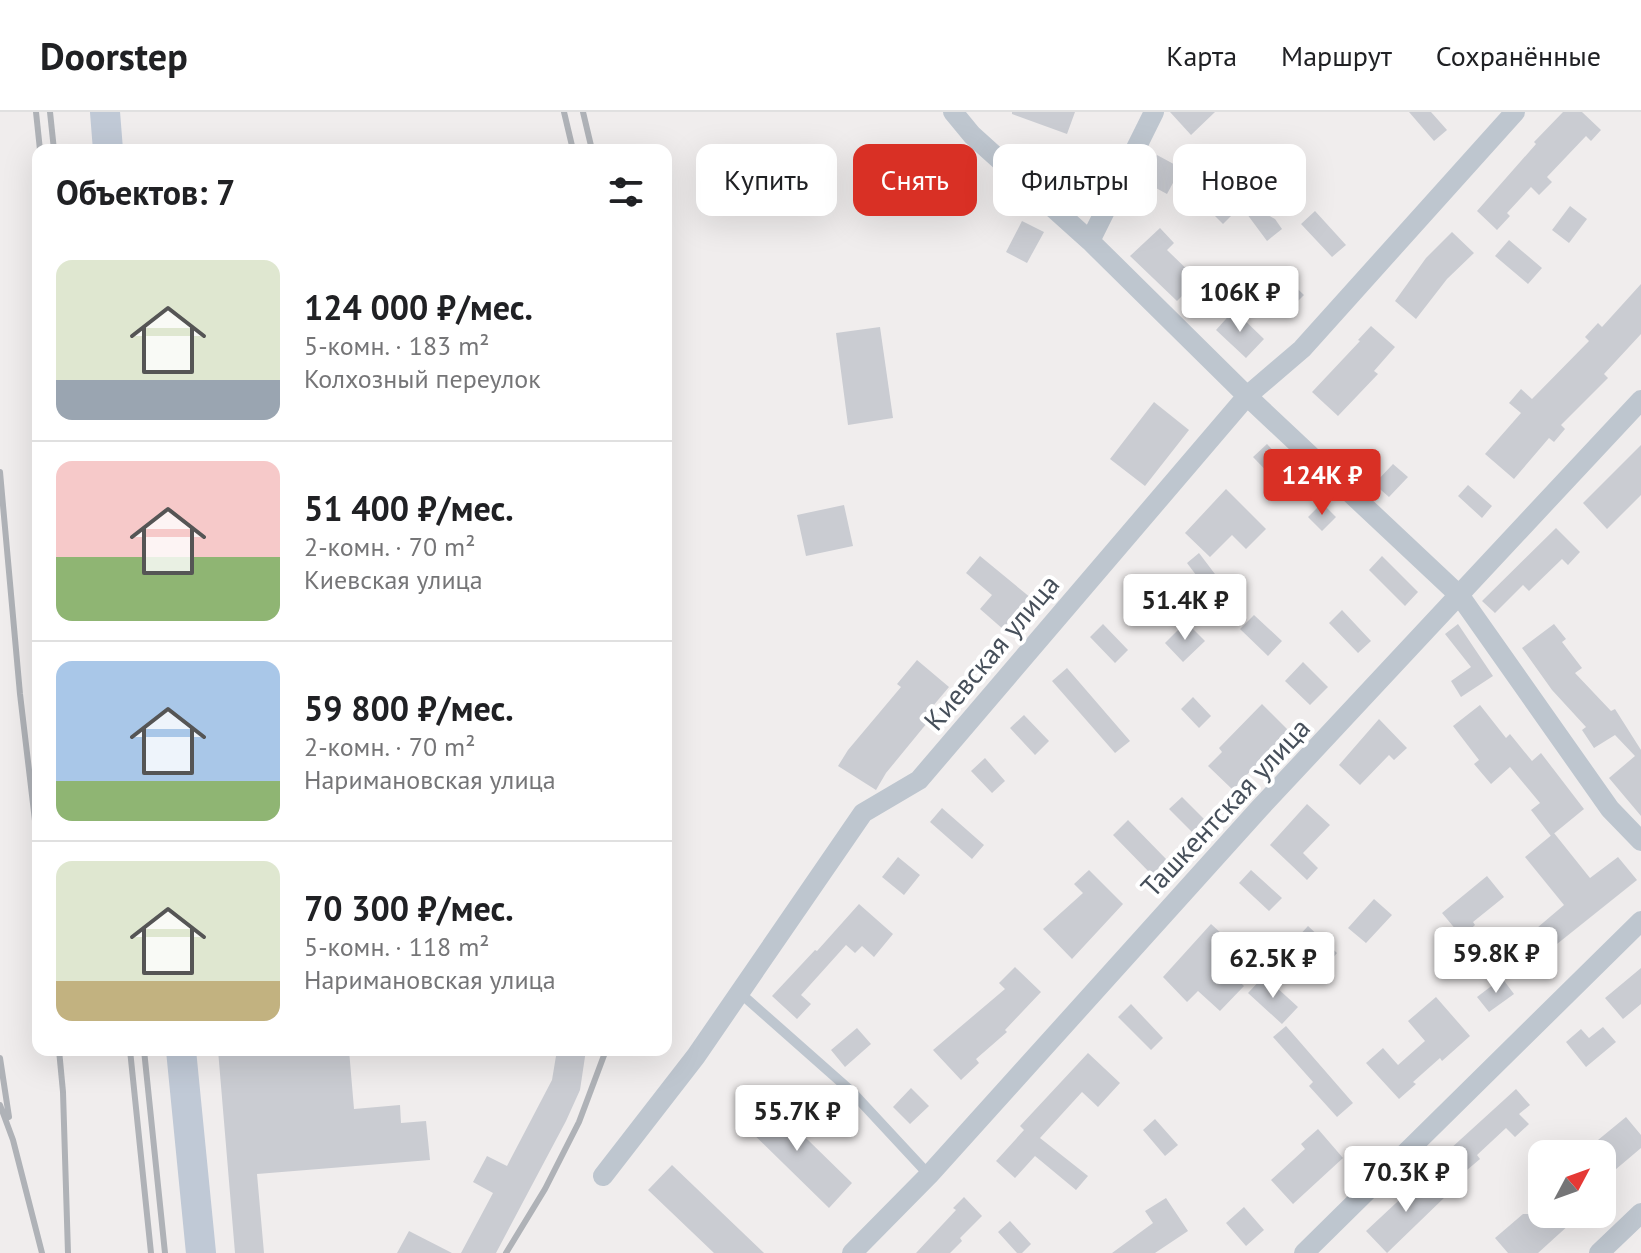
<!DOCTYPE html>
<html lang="ru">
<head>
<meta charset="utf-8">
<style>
	body { margin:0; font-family:"PT Sans",sans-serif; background:#f2f2f2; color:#202124; height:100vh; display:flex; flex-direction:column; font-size:30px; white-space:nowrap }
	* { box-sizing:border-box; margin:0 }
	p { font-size:26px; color:#757577 }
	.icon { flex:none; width:44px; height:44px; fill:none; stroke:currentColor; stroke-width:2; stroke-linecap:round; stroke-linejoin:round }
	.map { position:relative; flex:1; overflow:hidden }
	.side { position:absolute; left:32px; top:32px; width:640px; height:912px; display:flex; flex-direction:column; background:#fff; border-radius:16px; box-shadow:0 8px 32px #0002 }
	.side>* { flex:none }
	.guide { position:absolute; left:696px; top:32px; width:760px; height:72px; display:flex; gap:16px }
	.needle { width:52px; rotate:49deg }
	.fabs { position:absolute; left:1528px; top:1028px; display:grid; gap:16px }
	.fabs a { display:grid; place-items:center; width:88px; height:88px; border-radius:16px; background:#fff; box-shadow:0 8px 32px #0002; font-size:40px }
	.price { position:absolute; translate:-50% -68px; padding:0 18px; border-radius:8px; background:#fff; color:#222; font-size:26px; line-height:52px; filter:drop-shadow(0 2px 4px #0008) }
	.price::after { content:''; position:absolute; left:50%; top:48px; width:24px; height:18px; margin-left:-12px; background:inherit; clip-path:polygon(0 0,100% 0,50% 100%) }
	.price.selected { background:#d93025; color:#fff }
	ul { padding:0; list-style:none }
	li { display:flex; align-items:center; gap:24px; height:200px; padding:0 24px }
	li+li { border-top:2px solid #e0e0e0 }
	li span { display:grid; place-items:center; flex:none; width:224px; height:160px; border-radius:16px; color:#555 }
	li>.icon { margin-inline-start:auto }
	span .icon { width:96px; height:96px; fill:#fffc; stroke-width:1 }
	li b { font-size:34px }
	h2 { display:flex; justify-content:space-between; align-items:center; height:96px; padding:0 24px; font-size:34px }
	.chip { padding:0 28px; border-radius:16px; background:#fff; box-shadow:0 8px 32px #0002; font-size:28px; line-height:72px }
	.chip.selected { background:#d93025; color:#fff }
	header { display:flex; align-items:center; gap:48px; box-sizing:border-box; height:112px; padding:0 40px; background:#fff; border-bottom:2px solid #e0e0e0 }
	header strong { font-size:38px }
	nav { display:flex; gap:44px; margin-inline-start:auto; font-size:28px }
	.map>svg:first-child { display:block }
</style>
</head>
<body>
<header>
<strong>Doorstep</strong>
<nav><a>Карта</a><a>Маршрут</a><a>Сохранённые</a></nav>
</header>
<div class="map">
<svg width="1641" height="1141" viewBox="0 0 1641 1141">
	<rect width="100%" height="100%" fill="#f0eded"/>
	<path fill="#caccd2" d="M1012,0H1075L1067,22L1012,2Z
		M1170,0H1215L1191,23Z
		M1409,0H1431L1447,18L1434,29Z
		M1563,0H1582L1601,18L1591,29L1586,24L1547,65L1552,70L1539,83L1531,75L1507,101L1510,104L1497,118L1477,99L1536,32L1534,30Z
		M1157,43L1181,56L1167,82L1143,69Z
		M1224,79L1275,107L1282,117L1267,129L1241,94L1223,112L1207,96Z
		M1570,94L1587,107L1569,131L1552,118Z
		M1315,99L1346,133L1332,145L1301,112Z
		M1022,109L1044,120L1027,151L1006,140Z
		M1160,116L1174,131L1167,138L1198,168L1177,189L1130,144Z
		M1452,120L1474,141L1447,167L1416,207L1395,189L1426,146Z
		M1509,128L1542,156L1528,172L1495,144Z
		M1283,163L1304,183L1288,199L1267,179Z
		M1641,172V222L1604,262L1608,266L1561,313L1565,317L1554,330L1549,326L1514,367L1485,342L1521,301L1509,291L1521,277L1532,287L1589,229L1585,225L1598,211L1602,215Z
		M1234,198L1264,227L1246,246L1216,218Z
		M1371,214L1395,235L1374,259L1378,262L1338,304L1312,280L1360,229L1358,228Z
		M880,215L893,306L848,313L836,221Z
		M1154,290L1189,318L1145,374L1110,347Z
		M1267,332L1291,357L1277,370L1253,345Z
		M1641,333V383L1607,417L1583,391Z
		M1393,352L1408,365L1389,385L1374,372Z
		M1468,373L1492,394L1482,406L1458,384Z
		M1226,377L1266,417L1246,437L1232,423L1210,445L1185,421Z
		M1322,391L1336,405L1322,419L1308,405Z
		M844,393L853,434L806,444L797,403Z
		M1556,416L1580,440L1568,453L1562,447L1529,479L1523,473L1495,501L1482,489Z
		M1199,441L1221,470L1208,479L1187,451Z
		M980,444L1031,486L1004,518L980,497L992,483L966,461Z
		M1382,444L1418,480L1405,494L1369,458Z
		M1342,498L1371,529L1358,541L1329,511Z
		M1254,503L1282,529L1268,544L1240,517Z
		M1186,510L1205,529L1183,550L1165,531Z
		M1103,512L1128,538L1115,551L1090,525Z
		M1458,512L1493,564L1461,585L1451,569L1471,555L1445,522Z
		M1554,512L1566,527L1562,530L1582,556L1575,561L1611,599L1615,597L1641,638V704L1609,666L1635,644L1615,623L1594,636L1582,618L1586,615L1552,578L1522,536Z
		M917,548L949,575L922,607L927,611L886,661L876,678L838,654L848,638L901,575L897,572Z
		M1303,550L1328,575L1310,593L1285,569Z
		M1067,556L1130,629L1115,641L1052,569Z
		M1193,585L1211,604L1199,616L1181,597Z
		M1262,592L1288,618L1233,678L1208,654L1222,640L1219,636Z
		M1480,593L1506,626L1510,622L1532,649L1541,641L1584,697L1551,724L1531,698L1540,691L1510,655L1491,672L1474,652L1479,648L1453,614Z
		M1024,603L1049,629L1035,643L1010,616Z
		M1379,607L1407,636L1394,648L1389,643L1360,673L1339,653Z
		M985,646L1005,669L992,681L971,659Z
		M1182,685L1205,708L1192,720L1169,697Z
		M1307,692L1330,713L1303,741L1318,756L1307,768L1270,733Z
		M942,696L984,733L972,747L930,710Z
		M1128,708L1167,748L1152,763L1113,723Z
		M1554,721L1590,766L1618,745L1637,768L1552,836L1557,842L1544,852L1524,827L1564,793L1525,745Z
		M898,745L920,763L904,783L882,765Z
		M1089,758L1123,792L1072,847L1043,817L1083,781L1074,772Z
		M1251,758L1282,786L1269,799L1239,771Z
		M1487,764L1504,785L1473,810L1475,813L1462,825L1442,801Z
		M1374,787L1392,803L1366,831L1348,816Z
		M859,792L893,822L874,845L862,834L855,841L846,833L801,883L811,892L797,907L772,884L815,838L817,839Z
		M1211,812L1234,833L1218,850L1244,874L1220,899L1198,879L1187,890L1163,865Z
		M1308,814L1337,841L1325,855L1296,827Z
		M1015,855L1041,880L1005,918L1007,920L976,947L979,951L961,968L933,938L1005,877L999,871Z
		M1641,856V892L1623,907L1605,886Z
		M1264,864L1298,895L1282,912L1248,881Z
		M1502,866L1514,882L1489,900L1477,885Z
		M1436,885L1470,924L1442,949L1440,946L1413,970L1416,972L1399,987L1366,951L1383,936L1398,953L1425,929L1408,909Z
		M1131,892L1163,926L1151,938L1118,905Z
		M1286,914L1353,991L1337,1005L1309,974L1313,970L1273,925Z
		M1603,915L1616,930L1586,955L1566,930L1581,917L1589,926Z
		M857,916L871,932L845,955L831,938Z
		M218,938H349L354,997L400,993L401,1011L426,1009L430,1048L257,1062L264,1141H235Z
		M557,938H586L580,978L566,1009L496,1141H461L493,1081L473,1070L487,1044L507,1054L552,968Z
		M1088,941L1120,971L1098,995L1082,980L1040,1026L1088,1064L1076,1078L1035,1044L1015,1066L996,1049L1024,1018L1020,1014Z
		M911,976L929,994L910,1012L893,995Z
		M1516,977L1530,993L1519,1002L1529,1012L1515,1025L1506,1016L1477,1043L1480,1047L1467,1058L1449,1038Z
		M765,986L852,1071L829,1096L742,1011Z
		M1626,1005L1641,1023V1036L1602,1069V1042H1581Z
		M1155,1007L1178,1033L1165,1044L1143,1018Z
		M1318,1017L1343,1046L1293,1092L1271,1068L1305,1037L1301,1032Z
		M672,1053L764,1141H714L648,1078Z
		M1426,1063L1446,1084L1387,1141L1366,1119Z
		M964,1085L982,1104L960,1126L962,1129L950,1141H916L956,1098L953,1096Z
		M1166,1086L1188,1119L1155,1141H1112L1153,1111L1145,1099Z
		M1244,1095L1264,1118L1246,1134L1226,1111Z
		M1523,1102H1581L1538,1141H1508L1495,1126Z
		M1010,1109L1031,1132L1022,1141H1017L998,1120Z
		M409,1119L452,1141H397Z"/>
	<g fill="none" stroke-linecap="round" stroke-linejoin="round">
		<path stroke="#bec6cf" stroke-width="10" d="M739,880L851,979L929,1063"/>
		<path stroke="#bec6cf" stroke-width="20" d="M953,0L972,23L1090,129L1247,284L1460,484L1610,697L1641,729
			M1090,129L1154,0
			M603,1064L696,944L863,701L919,668L1247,284L1302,237L1515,0
			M852,1141L929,1063L1259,697L1641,288
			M1304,1141L1641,809
			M1599,1141L1641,1101"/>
		<path stroke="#c0c9d6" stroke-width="30" d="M105,0L108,38
			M181,938L201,1141"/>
		<path stroke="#afb2b7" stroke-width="6" d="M36,0L40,38
			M50,0L54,38
			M564,0L573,38
			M583,0L592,38
			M0,360L20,582L38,734
			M59,938L63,980L68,1141
			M130,938L151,1141
			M144,938L165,1141
			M0,946L9,1005
			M0,993L13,1028L42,1141
			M506,1141L545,1077L579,1010L606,938"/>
	</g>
	<g text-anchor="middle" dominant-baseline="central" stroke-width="8" stroke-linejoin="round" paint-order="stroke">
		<g font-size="28" fill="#464f5a" stroke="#fff">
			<text transform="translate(991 540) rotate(-50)">Киевская улица</text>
			<text transform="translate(1225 695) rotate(-47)">Ташкентская улица</text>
		</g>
	</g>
</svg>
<div class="fabs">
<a><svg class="needle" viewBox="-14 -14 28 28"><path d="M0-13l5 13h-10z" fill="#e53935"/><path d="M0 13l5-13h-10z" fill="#757577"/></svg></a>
</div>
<b class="price" style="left:1240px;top:222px">106K ₽</b>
<b class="price selected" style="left:1322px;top:405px">124K ₽</b>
<b class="price" style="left:1185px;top:530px">51.4K ₽</b>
<b class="price" style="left:1496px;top:883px">59.8K ₽</b>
<b class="price" style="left:1273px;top:888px">62.5K ₽</b>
<b class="price" style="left:797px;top:1041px">55.7K ₽</b>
<b class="price" style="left:1406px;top:1102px">70.3K ₽</b>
<div class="guide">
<a class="chip">Купить</a>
<a class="chip selected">Снять</a>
<a class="chip">Фильтры</a>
<a class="chip">Новое</a>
</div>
<section class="side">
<h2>Объектов: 7<svg class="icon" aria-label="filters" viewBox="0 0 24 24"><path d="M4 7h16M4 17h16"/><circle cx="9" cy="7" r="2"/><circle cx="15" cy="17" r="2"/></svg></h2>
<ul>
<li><span style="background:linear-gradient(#dfe7d0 75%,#9aa5b1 0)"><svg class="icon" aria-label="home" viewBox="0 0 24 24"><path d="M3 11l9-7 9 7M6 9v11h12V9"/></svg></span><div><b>124 000 ₽/мес.</b><p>5-комн. · 183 m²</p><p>Колхозный переулок</p></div></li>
<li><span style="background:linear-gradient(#f6c9c9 60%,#8fb573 0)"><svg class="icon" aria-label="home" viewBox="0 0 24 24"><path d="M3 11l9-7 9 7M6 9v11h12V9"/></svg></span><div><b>51 400 ₽/мес.</b><p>2-комн. · 70 m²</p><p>Киевская улица</p></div></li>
<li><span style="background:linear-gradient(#a9c7e8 75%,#8fb573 0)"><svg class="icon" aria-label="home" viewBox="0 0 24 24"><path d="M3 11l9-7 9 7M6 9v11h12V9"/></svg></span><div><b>59 800 ₽/мес.</b><p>2-комн. · 70 m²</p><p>Наримановская улица</p></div></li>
<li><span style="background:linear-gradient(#dfe7d0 75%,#c2b280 0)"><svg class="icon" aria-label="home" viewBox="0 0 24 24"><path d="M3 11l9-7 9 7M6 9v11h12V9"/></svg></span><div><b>70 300 ₽/мес.</b><p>5-комн. · 118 m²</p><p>Наримановская улица</p></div></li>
</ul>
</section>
</div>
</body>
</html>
